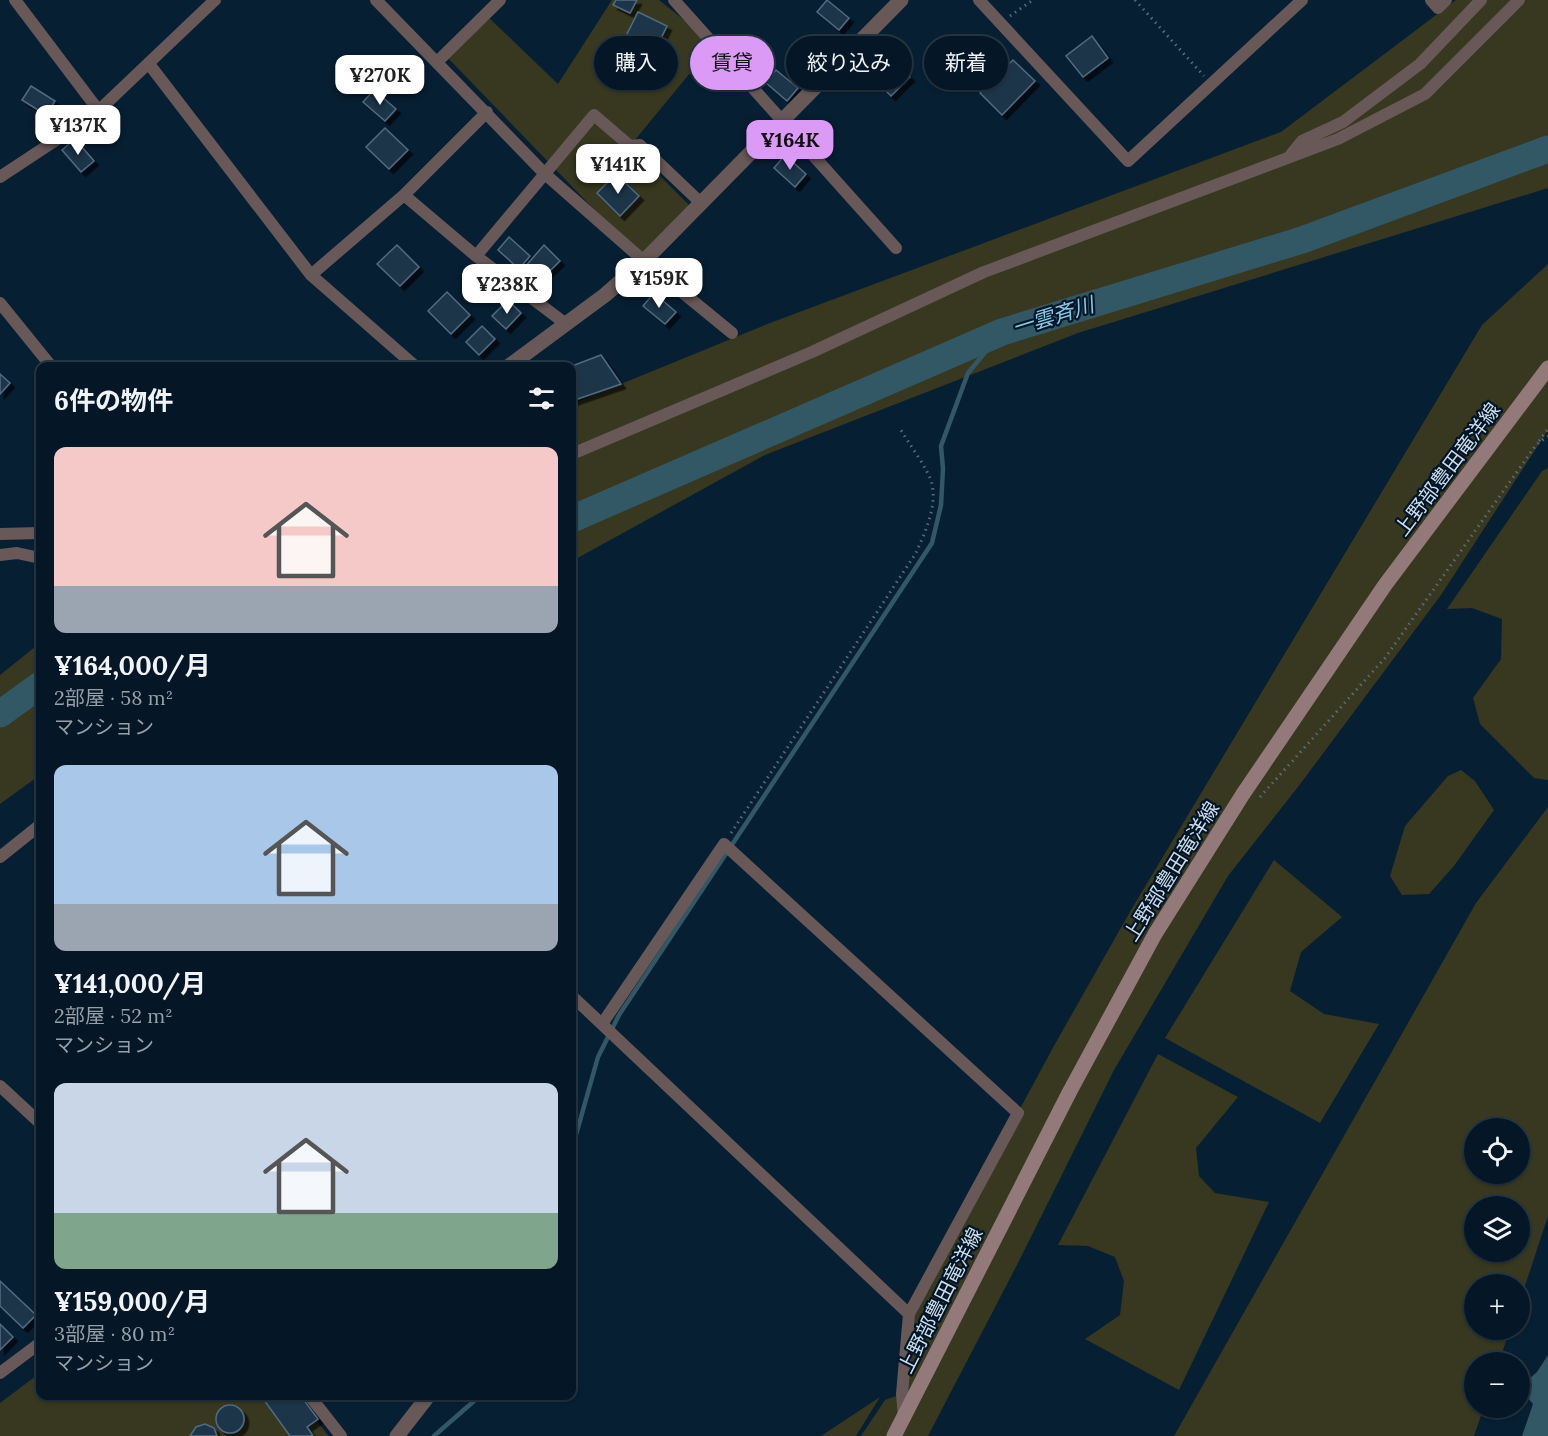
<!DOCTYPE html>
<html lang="ja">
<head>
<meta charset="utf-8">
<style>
	body { margin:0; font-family:Lora,"Noto Sans JP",serif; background:#132432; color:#f1f3f6; height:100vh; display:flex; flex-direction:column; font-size:22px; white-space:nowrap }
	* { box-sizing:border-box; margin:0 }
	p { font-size:20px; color:#979fa7 }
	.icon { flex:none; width:33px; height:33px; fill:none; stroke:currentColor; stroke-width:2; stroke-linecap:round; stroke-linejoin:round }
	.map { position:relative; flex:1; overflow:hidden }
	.side { position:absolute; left:36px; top:362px; width:540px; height:1038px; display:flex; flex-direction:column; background:#051726; border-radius:12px; box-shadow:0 2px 4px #0004,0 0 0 2px #263643 }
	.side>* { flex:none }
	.banner { position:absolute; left:594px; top:36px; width:570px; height:54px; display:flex; gap:12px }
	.controls { position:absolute; left:1464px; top:1118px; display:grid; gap:12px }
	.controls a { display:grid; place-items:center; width:66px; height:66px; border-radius:50%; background:#051726; box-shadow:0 2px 4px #0004,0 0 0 2px #263643; font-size:30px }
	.price { position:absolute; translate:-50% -51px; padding:0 14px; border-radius:12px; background:#fff; color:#222; font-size:20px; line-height:39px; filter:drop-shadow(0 2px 3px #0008) }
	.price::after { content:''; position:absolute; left:50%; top:36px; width:18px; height:14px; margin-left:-9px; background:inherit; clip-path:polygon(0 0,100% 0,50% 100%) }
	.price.selected { background:#da9af6; color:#111 }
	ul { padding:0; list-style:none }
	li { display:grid; align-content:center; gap:12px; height:318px; padding:0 18px }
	li span { display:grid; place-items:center; height:186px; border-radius:12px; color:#555 }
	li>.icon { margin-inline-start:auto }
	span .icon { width:108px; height:108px; fill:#fffc; stroke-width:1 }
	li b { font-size:26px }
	h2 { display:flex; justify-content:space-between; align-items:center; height:72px; padding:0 18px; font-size:26px }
	.chip { padding:0 21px; border-radius:27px; background:#051726; box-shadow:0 2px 4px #0004,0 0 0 2px #263643; font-size:21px; line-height:54px }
	.chip.selected { background:#da9af6; color:#111 }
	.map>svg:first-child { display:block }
</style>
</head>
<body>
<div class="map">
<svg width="1548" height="1436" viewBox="0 0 1548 1436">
	<defs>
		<filter id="shadow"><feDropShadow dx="4.5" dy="4.5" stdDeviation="0" flood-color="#0009"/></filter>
	</defs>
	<rect width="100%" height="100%" fill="#071f33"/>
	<path fill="#37381f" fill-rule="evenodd" d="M612,0H659L714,44L630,146L694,210L644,261L444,54L485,14L558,84Z
		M1456,0H1548V188L1078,333L765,455L572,561V404L770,323L1281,132Z
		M1548,264V430L1441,595L1301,783L1228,876L1114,1070L1017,1265L928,1436H861L885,1400L902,1394L909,1314L1055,1044L1131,910L1482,325Z
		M1548,468V780L1534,778L1480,724L1473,698L1501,659L1502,619L1472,608L1447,609L1542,471Z
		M40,643V775L0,804V675Z
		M1461,770L1475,781L1494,810L1454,866L1429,894L1402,895L1390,876L1405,826L1448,776Z
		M1548,807V1216L1520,1301V1284H1474V1329H1510L1499,1362H1474V1407H1484L1474,1436H1174L1476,903ZM1474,1128H1520V1173H1474ZM1474,1206H1520V1251H1474Z
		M1274,860L1342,917L1301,952L1290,991L1324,1014L1379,1024L1320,1123L1165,1038Z
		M1158,1054L1238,1097L1196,1148L1199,1176L1215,1193L1269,1202L1179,1390L1085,1339L1120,1315L1124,1281L1115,1257L1088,1246L1058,1245Z
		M40,1373V1395H295L329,1436H0V1403Z
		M880,1397L856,1436H821Z"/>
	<path fill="#325866" d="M1548,1355V1436H1522L1533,1404L1520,1389V1387L1537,1372Z"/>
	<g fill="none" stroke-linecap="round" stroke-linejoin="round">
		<path stroke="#325866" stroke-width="4.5" d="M572,1149L598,1057L619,1015L932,543L941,505L943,469L941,446L968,373L1002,332
			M434,1436L481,1395"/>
		<path stroke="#325866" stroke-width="27" d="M572,519L1002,332L1302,240L1548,149
			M0,714L40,685"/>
	</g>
	<path fill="#1c354a" stroke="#516b82" stroke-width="1.5" filter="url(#shadow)" d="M616,0H637L630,13L613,5Z
		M827,0L849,18L839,30L817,12Z
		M638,12L667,26L655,50L626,36Z
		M1092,36L1108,58L1083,77L1066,56Z
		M888,54L910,77L891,96L868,73Z
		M1013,60L1035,81L1002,115L980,93Z
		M776,70L798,88L787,101L765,82Z
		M31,86L55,101L46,115L22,100Z
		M374,90L396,109L385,121L363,102Z
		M385,128L408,150L389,169L366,147Z
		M75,139L94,161L81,172L62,150Z
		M785,155L806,174L795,187L774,168Z
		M616,174L639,196L620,216L597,193Z
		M509,237L530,256L519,269L498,250Z
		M397,245L419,267L400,286L377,264Z
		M544,245L560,261L531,289L517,276Z
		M447,292L470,315L451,334L428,311Z
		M654,293L676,312L665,324L643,306Z
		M508,300L521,313L506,329L492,316Z
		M482,326L495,339L479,355L466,342Z
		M601,355L621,384L572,401V366Z
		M0,374L10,383L0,394Z
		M0,1281L36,1315L23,1328L0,1306Z
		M0,1324L13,1337L0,1350Z
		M270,1395H300L318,1419L307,1427L313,1436H290L264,1400Z
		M216 1419a14 14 0 1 1 28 0a14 14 0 1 1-28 0Z
		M205,1424L214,1428L217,1436H190L196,1427Z"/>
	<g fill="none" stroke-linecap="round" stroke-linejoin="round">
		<path stroke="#576c7d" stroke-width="3" stroke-dasharray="1.5 4.5" stroke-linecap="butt" d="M1135,0L1204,76
			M1010,16L1033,0
			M1539,441L1548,429
			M1260,797L1385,658L1536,445L1548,436
			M731,833L916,553C925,532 937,508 932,484C929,470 907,441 899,427"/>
		<path stroke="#685858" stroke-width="12" d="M15,0L99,111
			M376,0L545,174L644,261L732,333
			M674,0L896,248
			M979,0L1128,161L1302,0
			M1431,0L1438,8L1446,0
			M437,62L500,0
			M149,64L311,275L415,366
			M1289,157L1302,141L1343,122L1420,64L1481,0
			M0,177L94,115L215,0
			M404,195L476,256L566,324
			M476,256L594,115L630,146L640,145L701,203
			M311,275L404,195L487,112
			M0,303L51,366
			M572,454L812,352L984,272L1338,139L1425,94L1519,0
			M0,534L40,533
			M0,555L17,553L40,558
			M0,857L40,825
			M572,996L909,1314
			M602,1024L724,844L1018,1113L909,1314L902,1394L904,1417
			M0,1086L40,1123
			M0,1373L40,1343
			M309,1395L341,1436"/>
		<path stroke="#685858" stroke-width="15" d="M509,366L605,295L644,261L901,0
			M397,1436L429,1395"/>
		<path stroke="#93797a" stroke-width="15" d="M894,1436L1070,1091L1155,934L1243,794L1385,585L1548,368"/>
	</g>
	<g text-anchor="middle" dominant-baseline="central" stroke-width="4.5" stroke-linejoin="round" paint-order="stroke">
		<g font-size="20" fill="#ceddea" stroke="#001628">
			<text transform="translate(1447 469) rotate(-53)">上野部豊田竜洋線</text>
			<text transform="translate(1171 871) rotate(-58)">上野部豊田竜洋線</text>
			<text transform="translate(940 1300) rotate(-63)">上野部豊田竜洋線</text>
		</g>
		<g font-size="21" font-style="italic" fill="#85cae5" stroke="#001628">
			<text transform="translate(1053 316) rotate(-17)">一雲斉川</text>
		</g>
	</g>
</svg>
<div class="controls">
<a><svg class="icon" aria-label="locate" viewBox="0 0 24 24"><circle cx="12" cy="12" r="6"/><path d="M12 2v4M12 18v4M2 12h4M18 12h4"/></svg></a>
<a><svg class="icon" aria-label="layers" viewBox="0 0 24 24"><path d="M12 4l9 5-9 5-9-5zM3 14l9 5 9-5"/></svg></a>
<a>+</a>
<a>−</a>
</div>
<b class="price" style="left:380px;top:106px">¥270K</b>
<b class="price" style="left:78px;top:156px">¥137K</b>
<b class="price selected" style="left:790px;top:171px">¥164K</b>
<b class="price" style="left:618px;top:195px">¥141K</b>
<b class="price" style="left:659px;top:309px">¥159K</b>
<b class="price" style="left:507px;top:315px">¥238K</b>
<div class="banner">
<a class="chip">購入</a>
<a class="chip selected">賃貸</a>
<a class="chip">絞り込み</a>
<a class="chip">新着</a>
</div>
<section class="side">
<h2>6件の物件<svg class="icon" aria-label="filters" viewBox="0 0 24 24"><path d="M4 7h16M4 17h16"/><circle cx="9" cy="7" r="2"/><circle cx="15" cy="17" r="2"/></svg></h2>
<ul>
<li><span style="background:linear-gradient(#f6c9c9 75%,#9aa5b1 0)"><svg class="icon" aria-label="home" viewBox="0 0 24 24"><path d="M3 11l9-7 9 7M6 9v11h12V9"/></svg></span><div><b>¥164,000/月</b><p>2部屋 · 58 m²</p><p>マンション</p></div></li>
<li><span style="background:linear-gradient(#a9c7e8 75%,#9aa5b1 0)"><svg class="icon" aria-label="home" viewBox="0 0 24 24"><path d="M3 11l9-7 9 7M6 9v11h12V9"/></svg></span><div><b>¥141,000/月</b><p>2部屋 · 52 m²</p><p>マンション</p></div></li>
<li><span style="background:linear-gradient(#c9d6e8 70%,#7fa58c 0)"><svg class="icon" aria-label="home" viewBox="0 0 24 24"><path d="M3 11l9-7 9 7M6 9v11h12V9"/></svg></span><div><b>¥159,000/月</b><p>3部屋 · 80 m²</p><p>マンション</p></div></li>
</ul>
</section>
</div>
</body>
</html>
